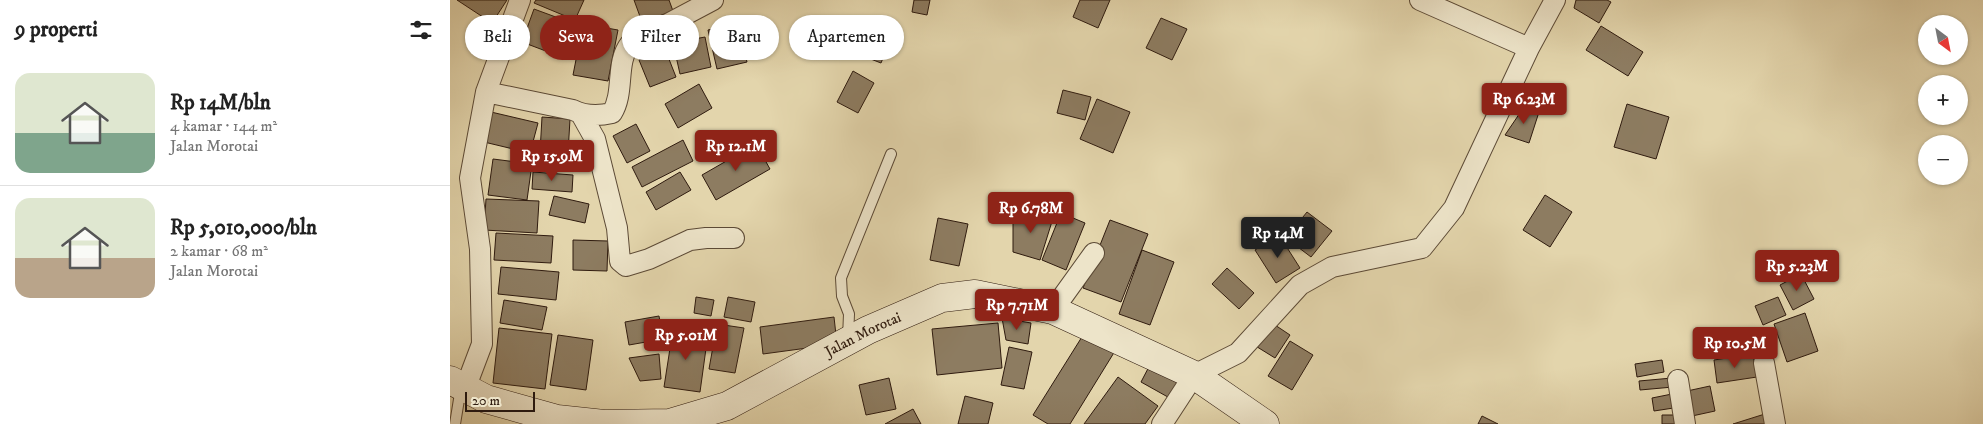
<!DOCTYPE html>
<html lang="id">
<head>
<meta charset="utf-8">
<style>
	body { margin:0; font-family:"IM FELL DW Pica",serif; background:#f6f6f6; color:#222; height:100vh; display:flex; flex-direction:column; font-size:19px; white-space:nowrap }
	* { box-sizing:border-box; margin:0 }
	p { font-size:16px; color:#767676 }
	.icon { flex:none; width:28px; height:28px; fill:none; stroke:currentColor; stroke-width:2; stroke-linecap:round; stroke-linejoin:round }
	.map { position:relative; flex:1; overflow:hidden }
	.drawer { display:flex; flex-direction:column; background:#fff; width:450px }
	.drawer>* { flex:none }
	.top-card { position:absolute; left:15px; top:15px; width:475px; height:45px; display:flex; gap:10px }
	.needle { width:32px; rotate:148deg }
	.controls { position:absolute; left:1468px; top:15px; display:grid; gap:10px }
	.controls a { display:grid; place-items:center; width:50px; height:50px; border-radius:50%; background:#fff; box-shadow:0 1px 4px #0004; font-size:25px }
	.scale { position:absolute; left:15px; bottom:12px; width:70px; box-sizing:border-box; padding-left:5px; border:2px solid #2f1b0f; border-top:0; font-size:14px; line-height:18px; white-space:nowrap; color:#2f1b0f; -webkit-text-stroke:4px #ede4c9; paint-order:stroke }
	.price { position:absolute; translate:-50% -42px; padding:0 11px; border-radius:5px; background:#8f2418; color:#fff; font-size:16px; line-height:32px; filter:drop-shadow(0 1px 2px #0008) }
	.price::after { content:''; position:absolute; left:50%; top:30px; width:15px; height:11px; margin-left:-8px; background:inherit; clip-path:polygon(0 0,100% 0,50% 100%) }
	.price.active { background:#222; color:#fff }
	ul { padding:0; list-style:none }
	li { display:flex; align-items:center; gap:15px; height:125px; padding:0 15px }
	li+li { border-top:1px solid #e0e0e0 }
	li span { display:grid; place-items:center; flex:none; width:140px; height:100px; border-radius:15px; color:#555 }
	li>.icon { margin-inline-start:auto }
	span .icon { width:60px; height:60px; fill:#fffc; stroke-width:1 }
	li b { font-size:21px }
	h2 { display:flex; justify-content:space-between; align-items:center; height:60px; padding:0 15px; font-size:21px }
	.pill { padding:0 18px; border-radius:22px; background:#fff; box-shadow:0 1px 4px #0004; font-size:18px; line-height:45px }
	.pill.active { background:#8f2418; color:#fff }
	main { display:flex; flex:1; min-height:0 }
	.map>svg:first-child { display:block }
</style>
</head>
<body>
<main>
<section class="drawer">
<h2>9 properti<svg class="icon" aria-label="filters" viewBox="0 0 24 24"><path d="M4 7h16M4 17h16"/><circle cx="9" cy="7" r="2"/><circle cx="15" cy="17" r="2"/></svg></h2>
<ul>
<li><span style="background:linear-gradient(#dfe7d0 60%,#7fa58c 0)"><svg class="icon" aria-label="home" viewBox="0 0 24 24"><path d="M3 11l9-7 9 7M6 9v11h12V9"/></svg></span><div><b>Rp 14M/bln</b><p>4 kamar · 144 m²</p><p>Jalan Morotai</p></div></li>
<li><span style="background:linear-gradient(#dfe7d0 60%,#b9a48a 0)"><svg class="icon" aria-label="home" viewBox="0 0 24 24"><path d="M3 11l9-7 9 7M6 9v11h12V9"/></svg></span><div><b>Rp 5,010,000/bln</b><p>2 kamar · 68 m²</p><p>Jalan Morotai</p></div></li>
</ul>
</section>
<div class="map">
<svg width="1533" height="424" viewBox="0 0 1533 424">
	<rect width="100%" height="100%" fill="#e3d5ac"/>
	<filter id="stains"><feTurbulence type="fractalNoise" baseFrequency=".004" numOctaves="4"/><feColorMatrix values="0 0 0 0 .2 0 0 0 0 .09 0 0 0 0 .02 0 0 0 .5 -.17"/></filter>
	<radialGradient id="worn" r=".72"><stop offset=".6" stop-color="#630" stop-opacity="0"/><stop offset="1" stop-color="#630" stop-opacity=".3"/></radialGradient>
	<path fill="#8d7c61" stroke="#2f1b0f" d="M7,0H57L42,23Z
		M86,0H134L125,20L84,3Z
		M184,0H219L223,11L192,22Z
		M464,0H480L477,15L462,12Z
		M630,0H660L648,28L623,17Z
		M1126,0H1157L1161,2L1149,23L1124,8Z
		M84,9L122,23L109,56L72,42Z
		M711,18L737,29L722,60L696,48Z
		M287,23L297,62L267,69L258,30Z
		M133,24L168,30L158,81L123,75Z
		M1151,26L1193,52L1178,76L1136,50Z
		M424,28L442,36L431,63L413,56Z
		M255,37L261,67L230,74L223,43Z
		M215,49L226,77L200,87L189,60Z
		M403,71L424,83L408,113L387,102Z
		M249,84L262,108L228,128L215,104Z
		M613,90L641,97L635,120L607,113Z
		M647,99L680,112L663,153L630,139Z
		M1177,104L1219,117L1206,159L1164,147Z
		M1074,107L1089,112L1079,143L1055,135Z
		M41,112L88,123L80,153L34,142Z
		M92,117L120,119L117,171L89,170Z
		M186,124L200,151L177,163L163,136Z
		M233,140L243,161L192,187L182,167Z
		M306,144L320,169L266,200L252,175Z
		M43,159L82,164L77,200L38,195Z
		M83,172L123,175L122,192L82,189Z
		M230,172L241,190L206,210L196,192Z
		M1095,195L1122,212L1100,247L1073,230Z
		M104,196L139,204L135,223L99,215Z
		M36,199L89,201L87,233L34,230Z
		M857,212L882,231L861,257L836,238Z
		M611,213L635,223L616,270L592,260Z
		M563,215H604L590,260L563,252Z
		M488,218L518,224L509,266L480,260Z
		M660,220L698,234L671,302L633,288Z
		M46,233L103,236L101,263L44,260Z
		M829,235L850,268L826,283L805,250Z
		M123,240L158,241L157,271L123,270Z
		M692,250L724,262L700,325L669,314Z
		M51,267L109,272L106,300L48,294Z
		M777,268L804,293L789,309L762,284Z
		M1351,274L1364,299L1343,310L1330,285Z
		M246,297L264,300L261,316L244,313Z
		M278,297L305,302L301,322L274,317Z
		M1328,297L1336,315L1313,325L1305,306Z
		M54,300L97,307L92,330L50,323Z
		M1355,313L1368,351L1337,362L1324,324Z
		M209,316L213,339L179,345L175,322Z
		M384,317L387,344L313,354L310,327Z
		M552,318L581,323L578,344L556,340Z
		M819,321L840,335L825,358L804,345Z
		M548,323L552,368L487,375L482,329Z
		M267,324L294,328L285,373L259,369Z
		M49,328L102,334L95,389L43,383Z
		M223,329L258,334L250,392L214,387Z
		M635,332L665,351L620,424H598L583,415Z
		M108,335L143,340L136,390L100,385Z
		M840,341L863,355L842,390L818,376Z
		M559,347L582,352L574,389L551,385Z
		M209,354L211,379L190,381L179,358Z
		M1303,354L1307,377L1267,383L1264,360Z
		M703,359L738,377L725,401L691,382Z
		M1212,360L1214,372L1187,377L1185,364Z
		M668,377L708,406L695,424H634Z
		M439,378L446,409L416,415L409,385Z
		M1222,378L1223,387L1190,390L1189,381Z
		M1260,386L1265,411L1242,416L1237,391Z
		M1227,393L1230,407L1204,411L1202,398Z
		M515,396L543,403L538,424H508Z
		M463,409L471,424H435Z
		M1318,413L1322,424H1283Z
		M1212,415H1230V424H1212Z
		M1032,416L1048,424H1028Z"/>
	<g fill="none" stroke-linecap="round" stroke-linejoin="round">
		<g stroke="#5c4a36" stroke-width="12">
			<path id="lane" d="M398,338L399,314L392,296L391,278L441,154
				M5,424L11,387"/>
		</g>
		<g stroke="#5c4a36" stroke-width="22">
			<path id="street" d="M970,0L1079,48
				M36,92L123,110C135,116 149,116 162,113C175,92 165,63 180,44L263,0
				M131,114L145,139L167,228L170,261L176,266L199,259L240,240L256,238H284
				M603,310L644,253
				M1314,363L1325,424
				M1228,380L1235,424
				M15,389L32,344L30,249L20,178L36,92L70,0
				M712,424L744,375L788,353L850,285L882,267L972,248L1004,208L1079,48L1105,0"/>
		</g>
		<g stroke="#2f1b0f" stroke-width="29">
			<g id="secondary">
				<path id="s1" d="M0,380L36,399L107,419L154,424L220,423L277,406L418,330L492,298L525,294L603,310L744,375L815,424"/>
			</g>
		</g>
		<use href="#lane" stroke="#ede4c9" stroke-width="10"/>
		<use href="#street" stroke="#ede4c9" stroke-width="20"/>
		<use href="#secondary" stroke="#ede4c9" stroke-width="28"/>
	</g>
	<g text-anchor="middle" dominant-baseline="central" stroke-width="5" stroke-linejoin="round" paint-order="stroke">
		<g font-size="15" fill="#2f1b0f" stroke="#ede4c9">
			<text stroke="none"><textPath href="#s1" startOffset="441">Jalan Morotai</textPath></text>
		</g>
	</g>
	<rect width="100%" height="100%" filter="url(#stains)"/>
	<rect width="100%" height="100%" fill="url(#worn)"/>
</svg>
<div class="controls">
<a><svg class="needle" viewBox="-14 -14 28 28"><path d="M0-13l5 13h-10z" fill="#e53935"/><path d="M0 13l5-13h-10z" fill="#767676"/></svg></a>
<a>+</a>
<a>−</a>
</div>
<div class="scale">20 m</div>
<b class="price" style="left:1074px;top:125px">Rp 6.23M</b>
<b class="price" style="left:286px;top:172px">Rp 12.1M</b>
<b class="price" style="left:102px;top:182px">Rp 15.9M</b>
<b class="price" style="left:581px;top:234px">Rp 6.78M</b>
<b class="price active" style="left:828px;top:259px">Rp 14M</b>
<b class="price" style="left:1347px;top:292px">Rp 5.23M</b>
<b class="price" style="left:567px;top:331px">Rp 7.71M</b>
<b class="price" style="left:236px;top:361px">Rp 5.01M</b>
<b class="price" style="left:1285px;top:369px">Rp 10.5M</b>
<div class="top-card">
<a class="pill">Beli</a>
<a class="pill active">Sewa</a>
<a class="pill">Filter</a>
<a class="pill">Baru</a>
<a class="pill">Apartemen</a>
</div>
</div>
</main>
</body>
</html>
